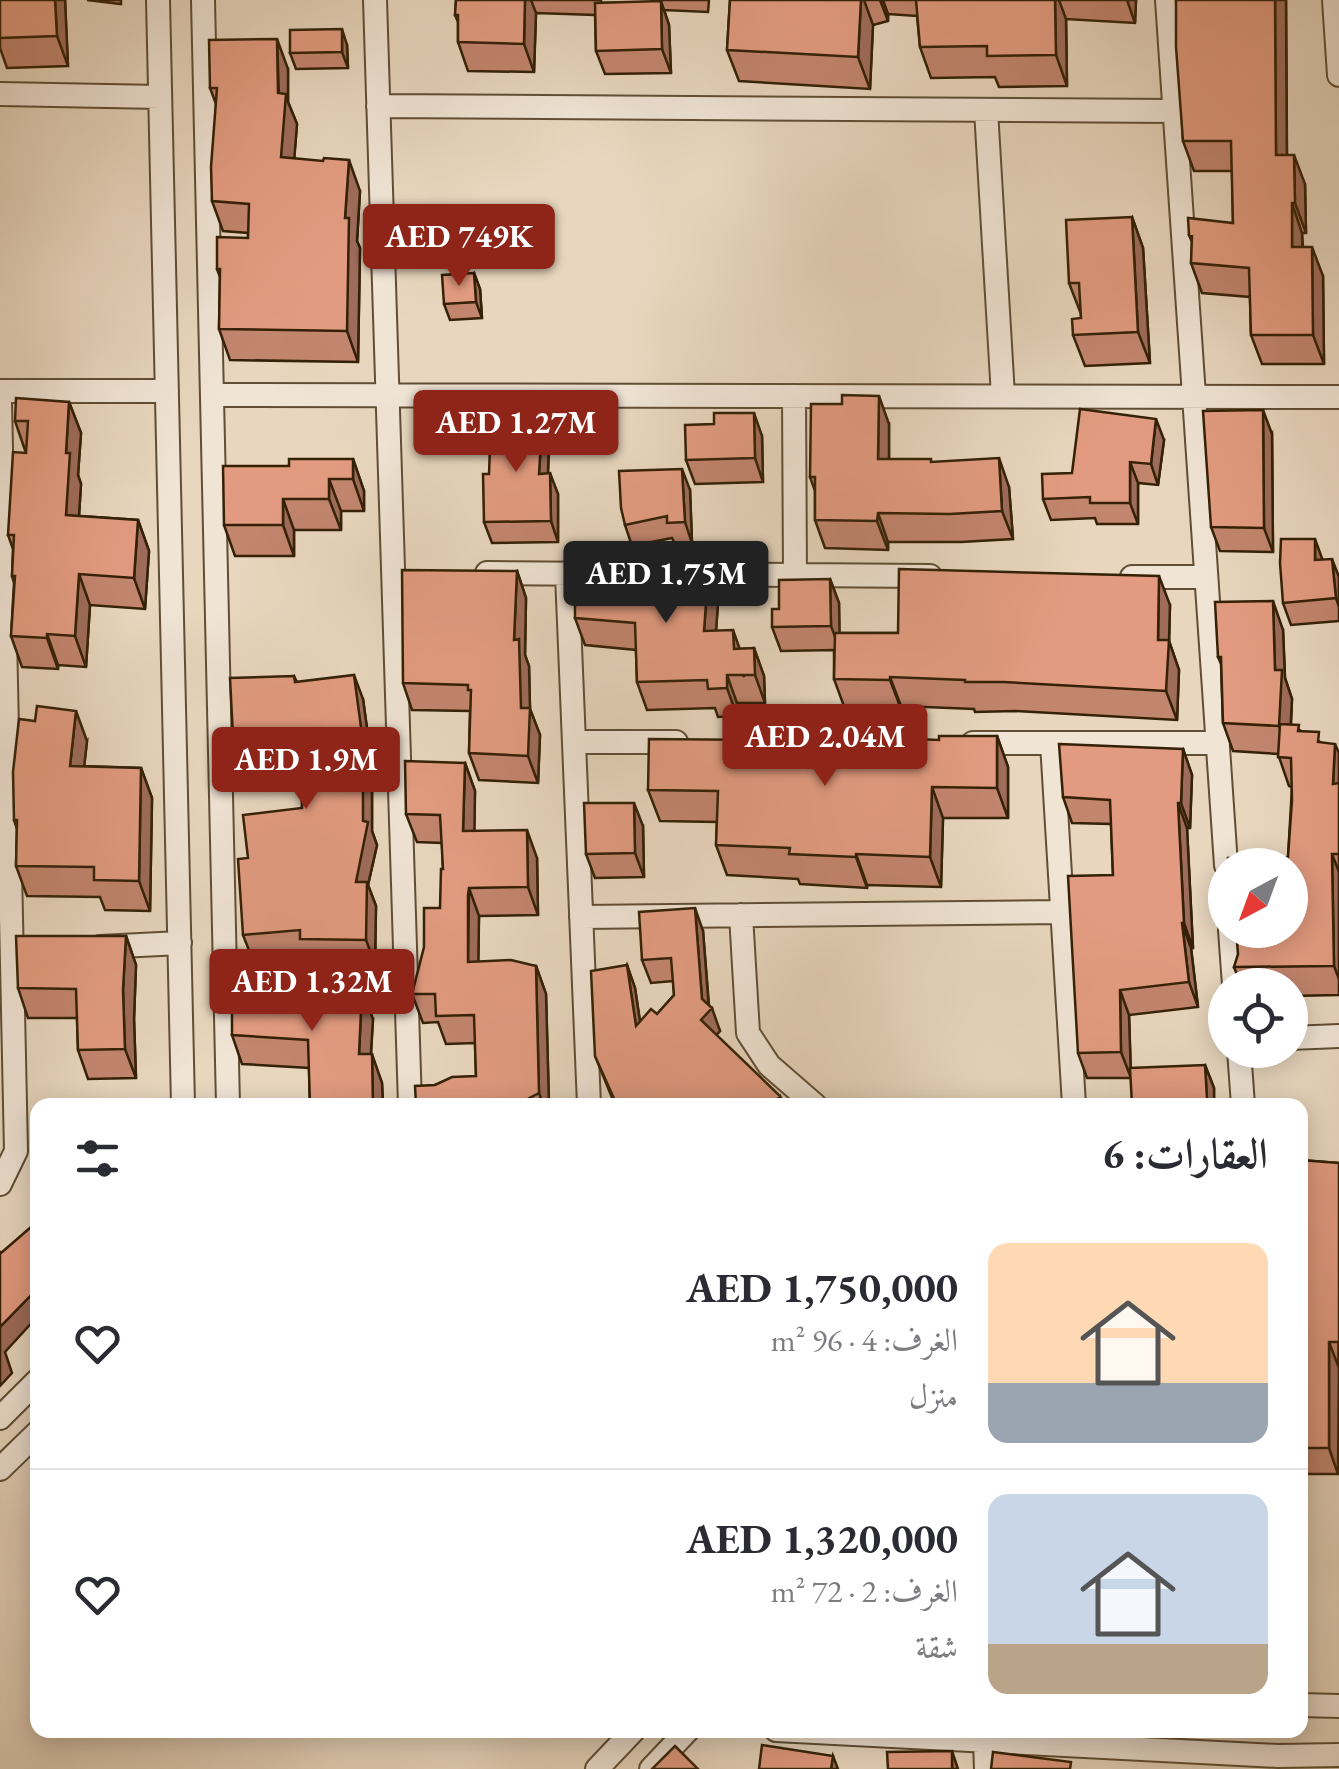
<!DOCTYPE html>
<html lang="ar">
<head>
<meta charset="utf-8">
<style>
	body { margin:0; font-family:"EB Garamond",Amiri,serif; background:#f2f2f3; color:#2b2b33; direction:rtl; height:100vh; display:flex; flex-direction:column; font-size:38px; white-space:nowrap }
	* { box-sizing:border-box; margin:0 }
	p { font-size:32px; color:#7c7c81 }
	.icon { flex:none; width:55px; height:55px; fill:none; stroke:currentColor; stroke-width:2; stroke-linecap:round; stroke-linejoin:round }
	.map { position:relative; flex:1; overflow:hidden; direction:ltr }
	.sheet { position:absolute; left:30px; top:1098px; width:1278px; height:640px; display:flex; flex-direction:column; background:#fff; border-radius:20px; box-shadow:0 5px 25px #0003; direction:rtl }
	.sheet>* { flex:none }
	.needle { width:65px; rotate:221deg }
	.tools { position:absolute; left:1208px; top:848px; display:grid; gap:20px }
	.tools a { display:grid; place-items:center; width:100px; height:100px; border-radius:50%; background:#fff; box-shadow:0 5px 25px #0003; font-size:50px }
	.price { position:absolute; translate:-50% -85px; padding:0 22px; border-radius:10px; background:#8f2418; color:#fff; font-size:32px; line-height:65px; filter:drop-shadow(0 2px 5px #0008) }
	.price::after { content:''; position:absolute; left:50%; top:60px; width:30px; height:22px; margin-left:-15px; background:inherit; clip-path:polygon(0 0,100% 0,50% 100%) }
	.price.on { background:#222; color:#fff }
	ul { padding:0; list-style:none }
	li { display:flex; align-items:center; gap:30px; height:250px; padding:0 40px }
	li+li { border-top:2px solid #e1e1e2 }
	li span { display:grid; place-items:center; flex:none; width:280px; height:200px; border-radius:20px; color:#555 }
	li>.icon { margin-inline-start:auto }
	span .icon { width:120px; height:120px; fill:#fffc; stroke-width:1 }
	li b { font-size:42px }
	h2 { display:flex; justify-content:space-between; align-items:center; height:120px; padding:0 40px; font-size:42px }
	.map>svg:first-child { display:block }
</style>
</head>
<body>
<div class="map">
<svg width="1339" height="1769" viewBox="0 0 1339 1769">
	<rect width="100%" height="100%" fill="#e8d6be"/>
	<filter id="stains"><feTurbulence type="fractalNoise" baseFrequency=".002" numOctaves="4"/><feColorMatrix values="0 0 0 0 .2 0 0 0 0 .09 0 0 0 0 .02 0 0 0 .5 -.17"/></filter>
	<radialGradient id="worn" r=".72"><stop offset=".6" stop-color="#630" stop-opacity="0"/><stop offset="1" stop-color="#630" stop-opacity=".3"/></radialGradient>
	<g fill="none" stroke-linecap="round" stroke-linejoin="round">
		<g stroke="#614e34" stroke-width="26">
			<path id="street" d="M158,0L183,1105
				M203,0L228,1105
				M375,0L410,1105
				M1167,0L1226,865
				M1334,0L1339,75
				M0,94L160,97
				M378,106L1175,111
				M986,110L1003,396
				M0,391H167
				M212,395L1339,397
				M794,396L795,575
				M0,402L16,1151L0,1184
				M487,573L930,576
				M567,574L589,1105
				M1132,577H1206
				M574,742H676
				M973,743H1218
				M1052,743L1074,1105
				M741,915L748,1033L769,1065L815,1105
				M581,917L1062,912
				M1230,930L1234,985
				M100,947L180,943
				M299,989L407,986
				M1290,1038L1339,1036
				M1239,1050L1243,1105
				M0,1418L38,1380
				M0,1469L38,1432
				M1300,1705L1339,1706
				M776,1730L1278,1756L1339,1755
				M985,1741L986,1769
				M597,1769L634,1730
				M651,1769L688,1730"/>
		</g>
		<use href="#street" stroke="#f0e4d5" stroke-width="22"/>
	</g>
	<path fill="#c2856e" stroke="#342106" stroke-width="2.5" d="M0,0H65L68,66L7,68L0,48Z
		M87,0H121V4Z
		M456,0H601V3L652,2L651,0H709L708,12L664,10L669,25L671,73L605,74L596,51L595,15L536,13L534,72L468,71L458,42V22L455,15Z
		M730,0H1136L1135,23L1066,19L1067,86L999,87L995,77L931,78L920,47L917,16L888,14V21L873,25L870,89L739,81L727,50Z
		M1176,0H1286L1287,155L1305,184L1306,233H1302L1303,247L1323,276L1324,364H1262L1251,335L1250,297L1202,293L1191,263L1192,242L1189,235L1233,223L1232,171H1194L1183,141Z
		M347,45L348,68L296,69L290,53Z
		M288,69V102L297,124L294,159L360,191L357,241L360,248L358,362L230,360L219,329L220,277L217,269L248,238V233L223,231L212,201L216,104L210,88Z
		M1132,217L1143,248L1150,363L1085,366L1073,335L1081,318V314L1069,283Z
		M474,273L480,289L482,318L450,320L444,304Z
		M69,402L81,433L78,475L81,484L79,516L138,520L149,551L145,609L90,605L86,667L58,665V669L22,667L11,636L14,583L12,576L13,549L8,535L26,453L15,421Z
		M889,424V459L932,462L1009,487L1013,539L961,542H888V550L825,548L815,520V491L810,477Z
		M1272,434L1273,552L1220,551L1211,527Z
		M762,436L763,482L695,484L686,460Z
		M1164,440L1158,485L1138,483V524H1097L1095,518L1051,520L1043,499L1072,473Z
		M549,445L548,473L558,494V542L492,543L484,522L489,474Z
		M353,459L364,491V511H341V530H294V556H235L224,525L289,466Z
		M690,490L692,543L675,544L672,538L632,546L625,525Z
		M1322,560L1339,577V621L1291,625L1283,603Z
		M517,571L526,598L525,655L529,666L530,709L540,735L538,783L479,780L469,753L470,711L412,710L403,683Z
		M830,579L839,603V633H898L1170,605L1169,641L1179,670L1177,720L1015,711L975,712L974,709L901,706V709H845L834,679V650L781,651L772,627L779,609Z
		M718,603L716,631L740,649L754,648L764,676L765,703H737V716L718,717L715,708L647,710L637,682L636,650L585,645L575,618Z
		M1283,630L1285,678L1292,699L1291,725L1339,753V995L1290,996V985H1241L1234,967L1288,857L1292,787L1289,786L1278,754L1233,751L1223,723L1221,664L1218,657Z
		M294,676L297,682L363,699L372,765V831L377,845L368,885L376,906L375,964L309,963L306,954L252,958L243,935L248,858L302,808V760L241,761L233,737Z
		M997,736L1008,767V818H943L941,887L867,885V888L800,884L798,879L727,875L716,845L717,822L660,821L648,790L861,741L939,740Z
		M87,741L84,766L141,768L152,798L150,911L105,910L100,897L27,896L16,866L17,829L14,820Z
		M1183,749L1192,775L1190,828H1187L1193,948H1191L1198,1007L1129,1015L1131,1078H1087L1078,1053L1113,875L1111,824L1072,823L1063,797Z
		M465,763L475,791L474,831L537,858L538,915L479,916L478,962L536,966L546,994L549,1105H416L435,1085L476,1076L475,1043L446,1044L438,1022L423,1023L412,994L440,908L443,869L442,843L417,842L406,814Z
		M643,826L644,877L595,878L586,854Z
		M703,931L709,1005L720,1031L716,1035L784,1105H615L595,1056L627,965L635,988L640,1021L657,1014L674,995L673,981L651,983L642,960Z
		M126,936L136,965L134,1019L136,1078L88,1079L78,1050L77,1018H28L18,988Z
		M373,1019L371,1054L382,1083L383,1105H310L309,1068L242,1064L232,1035Z
		M1205,1065L1214,1088V1105H1132Z
		M1300,1160L1339,1163L1338,1474H1300Z"/>
	<path fill="#9e6c5a" stroke="#342106" stroke-width="2.5" d="M55,0H65L68,66L57,36Z
		M525,0H531L536,13L534,72L524,44Z
		M861,0H864L873,25L870,89L858,57Z
		M880,0H883L888,14V21Z
		M1055,0H1059L1066,19L1067,86L1056,55Z
		M1127,0H1136L1135,23Z
		M1275,0H1286L1287,185L1276,155Z
		M661,1L669,25L671,73L662,49Z
		M342,29L347,45L348,68L342,52Z
		M277,39L288,69V102L297,124L292,188L281,157Z
		M1294,155L1305,184L1306,233L1295,203Z
		M349,160L360,191L357,241L360,248L358,362L347,331L345,218Z
		M1292,203L1302,233L1303,276L1292,247Z
		M1132,217L1143,248L1150,363L1138,332Z
		M1312,247L1323,276L1324,364L1313,335Z
		M474,273L480,289L482,318L476,302Z
		M879,396L889,424V488L878,459Z
		M69,402L81,433L78,475L81,484L77,546L66,515V453Z
		M1263,410L1272,434L1273,552L1264,528Z
		M754,413L762,436L763,482L755,458Z
		M1156,419L1164,440L1158,485L1151,464Z
		M542,424L549,445L547,495L539,474Z
		M999,458L1009,487L1013,539L1002,511Z
		M353,459L364,491V511L353,479Z
		M1130,462L1138,483V524L1130,503Z
		M682,469L690,490L692,543L685,522Z
		M550,473L558,494V542L551,521Z
		M329,479L341,511V530L329,499Z
		M283,499L294,530V556L283,525Z
		M878,513L888,542V550L877,521Z
		M138,520L149,551L145,609L134,578Z
		M1315,539L1323,561L1315,560Z
		M1332,559L1339,577V607L1336,598Z
		M517,571L526,598L525,655L529,666L530,709L540,735L538,783L528,756L521,708L514,640Z
		M79,574L90,605L86,667L75,636Z
		M708,576L718,603L714,659L704,631Z
		M1159,576L1170,605L1169,641L1179,670L1177,720L1166,691L1158,640Z
		M830,579L839,603L840,650L831,626Z
		M1273,601L1283,630L1285,678L1292,699L1289,755L1279,726L1275,670Z
		M733,630L743,658L744,677L734,649Z
		M47,634L58,665V669L47,638Z
		M754,648L764,676L765,703L755,675Z
		M354,675L363,699L372,765V831L377,845L368,885L376,906L375,964L366,940L356,882L363,821Z
		M727,675L737,703V716L727,688Z
		M890,677L901,706V709L890,680Z
		M76,711L87,741L81,796L70,766Z
		M997,736L1008,767V818L997,788Z
		M1335,744L1339,753V800L1333,784Z
		M1183,749L1192,775L1190,828L1181,803Z
		M465,763L475,791L474,859L463,831Z
		M141,768L152,798L150,911L139,881Z
		M932,787L943,818L941,887L930,857Z
		M634,803L643,826L644,877L635,853Z
		M1178,803L1187,828L1193,948L1184,923Z
		M527,830L537,858L538,915L528,887Z
		M856,854L867,885V888L856,857Z
		M1332,854L1339,872V979L1334,966Z
		M469,888L479,916L478,990L468,962Z
		M695,908L703,931L709,1010L712,1008L720,1031L709,1043L701,1020L702,999Z
		M1182,923L1191,948L1198,1007L1189,982Z
		M126,936L136,965L134,1019L136,1078L125,1049L123,990Z
		M627,965L635,988L644,1049L636,1026Z
		M536,966L546,994L549,1105H543L539,1093Z
		M362,990L373,1019L369,1083L359,1054Z
		M1120,990L1129,1015L1131,1078L1121,1052Z
		M372,1054L382,1083L383,1105H373Z
		M1205,1065L1214,1088V1105H1209L1207,1099Z
		M780,1096L784,1105H772Z
		M38,1288L37,1317L5,1352L12,1373L0,1386V1327Z
		M1329,1342L1339,1368L1338,1474L1329,1448Z
		M952,1751L958,1769H952Z
		M833,1756L838,1769H831Z"/>
	<path fill="#e29b80" stroke="#342106" stroke-width="2.5" d="M0,0H55L57,36L0,38Z
		M456,0H525L524,44L458,42V15H455Z
		M730,0H861L858,57L727,50Z
		M916,0H1055L1056,55L987,56V46L920,47Z
		M1176,0H1275L1276,155H1294L1295,203H1292V247H1312L1313,335H1251L1249,268L1191,263L1192,236L1189,235L1188,218L1233,223L1231,141H1183L1176,47Z
		M661,1L662,49L596,51L595,3Z
		M342,29V52L290,53V30Z
		M277,39L278,93L286,94L281,157L323,161L324,158L349,160L345,218H349L347,331L219,329L220,269H217V237L248,238L249,204L212,201L211,167L217,88H210L209,40Z
		M1132,217L1138,332L1073,335L1072,319L1081,318L1079,283H1069L1066,220Z
		M474,273L476,302L444,304L442,275Z
		M842,395L879,396L878,459H931V462L999,458L1002,511L950,514L878,513L877,521L815,520V477H810L811,404H842Z
		M16,398L69,402L66,453H70L66,515L138,520L134,578L79,574L75,636L47,634V638L11,636L15,576H12L14,535H8L13,452L26,453L28,421H15Z
		M1080,409L1156,419L1151,464L1130,462V503H1090V497L1043,499L1042,474L1072,473Z
		M1263,410L1264,528L1211,527L1203,411Z
		M714,413H754L755,458L686,460L685,425L714,424Z
		M491,421L542,424L539,474L550,473L551,521L484,522L483,474H489Z
		M289,459H353V479H329V499H283V525H224L223,466H289Z
		M682,469L685,522L667,523V516L625,525L621,508L619,471Z
		M1281,539H1315V560L1332,559L1336,598L1283,603L1280,563Z
		M636,569L708,576L704,631L733,630L734,649L754,648L755,675H727V688L708,689L707,680L637,682L635,623L575,618V576L635,581Z
		M899,569L1159,576L1158,640H1169L1166,691L1004,682H965V680L890,677V680L834,679L835,633H898Z
		M402,570L517,571L514,640L519,639L521,708H530L528,756L469,753L471,690H468V685L403,683Z
		M830,579L831,626L772,627V609H779V580Z
		M1273,601L1275,670H1282L1279,726L1223,723L1221,657H1218L1215,602Z
		M354,675L363,742V821L368,822L356,882H367L366,940L300,939V930L243,935L238,859L248,858L243,815L302,808V736L233,737L230,678L294,676L295,682Z
		M37,706L76,711L70,766L141,768L139,881L94,880V867L16,866L17,820H14L13,772L19,719L35,721Z
		M1280,724L1299,725L1298,731L1319,732L1318,742L1335,744L1333,784L1339,783V854H1332L1334,966L1234,967L1238,954L1236,930H1290V865H1228V858L1288,857L1292,800L1291,758L1278,757Z
		M939,736H997V788L932,787L930,857L856,854V857L789,854L790,848L716,845L718,791L648,790L649,739L861,741V737L939,740Z
		M1059,744L1183,749L1181,803H1178L1184,923H1182L1189,982L1120,990L1121,1052L1078,1053L1068,876L1113,875L1110,800L1063,797Z
		M405,761L465,763L463,831L527,830L528,887L469,888L468,895V962L511,960L536,966L539,1093L516,1105H416L415,1086L435,1085L452,1077L476,1076L474,1015L436,1016L435,994H412L424,947V908H440L441,869H443L440,815L406,814Z
		M584,803H634L635,853L586,854Z
		M695,908L702,999L712,1008L701,1020L780,1096L772,1105H619L616,1103L595,1056L591,971L627,965L636,1026L651,1009L657,1014L674,995L671,958L642,960L639,912Z
		M16,936H126L123,990L125,1049L78,1050L76,989L18,988Z
		M232,981L362,990L359,1054H372L373,1105H310L308,1040L232,1035Z
		M1205,1065L1207,1099L1192,1100V1105H1132L1130,1068Z
		M1300,1160L1339,1163V1342H1329V1448H1300Z
		M38,1221V1288L0,1327V1252L1,1253Z
		M762,1745L833,1756L831,1769H759Z
		M675,1746L698,1769H652Z
		M952,1751V1769H888L887,1752Z
		M993,1752L1071,1762L1070,1769H991Z"/>
	<rect width="100%" height="100%" filter="url(#stains)"/>
	<rect width="100%" height="100%" fill="url(#worn)"/>
</svg>
<div class="tools">
<a><svg class="needle" viewBox="-14 -14 28 28"><path d="M0-13l5 13h-10z" fill="#e53935"/><path d="M0 13l5-13h-10z" fill="#7c7c81"/></svg></a>
<a><svg class="icon" aria-label="locate" viewBox="0 0 24 24"><circle cx="12" cy="12" r="6"/><path d="M12 2v4M12 18v4M2 12h4M18 12h4"/></svg></a>
</div>
<b class="price" style="left:459px;top:289px">AED 749K</b>
<b class="price" style="left:516px;top:475px">AED 1.27M</b>
<b class="price on" style="left:666px;top:626px">AED 1.75M</b>
<b class="price" style="left:825px;top:789px">AED 2.04M</b>
<b class="price" style="left:306px;top:812px">AED 1.9M</b>
<b class="price" style="left:312px;top:1034px">AED 1.32M</b>
<section class="sheet">
<h2>العقارات: 6<svg class="icon" aria-label="filters" viewBox="0 0 24 24"><path d="M4 7h16M4 17h16"/><circle cx="9" cy="7" r="2"/><circle cx="15" cy="17" r="2"/></svg></h2>
<ul>
<li><span style="background:linear-gradient(#ffd9b3 70%,#9aa5b1 0)"><svg class="icon" aria-label="home" viewBox="0 0 24 24"><path d="M3 11l9-7 9 7M6 9v11h12V9"/></svg></span><div><b>AED 1,750,000</b><p>الغرف: 4 · 96 m²</p><p>منزل</p></div><svg class="icon" aria-label="heart" viewBox="0 0 24 24"><path d="M12 20l-8-8c-3-5 5-10 8-4 3-6 11-1 8 4z"/></svg></li>
<li><span style="background:linear-gradient(#c9d6e8 75%,#b9a48a 0)"><svg class="icon" aria-label="home" viewBox="0 0 24 24"><path d="M3 11l9-7 9 7M6 9v11h12V9"/></svg></span><div><b>AED 1,320,000</b><p>الغرف: 2 · 72 m²</p><p>شقة</p></div><svg class="icon" aria-label="heart" viewBox="0 0 24 24"><path d="M12 20l-8-8c-3-5 5-10 8-4 3-6 11-1 8 4z"/></svg></li>
</ul>
</section>
</div>
</body>
</html>
